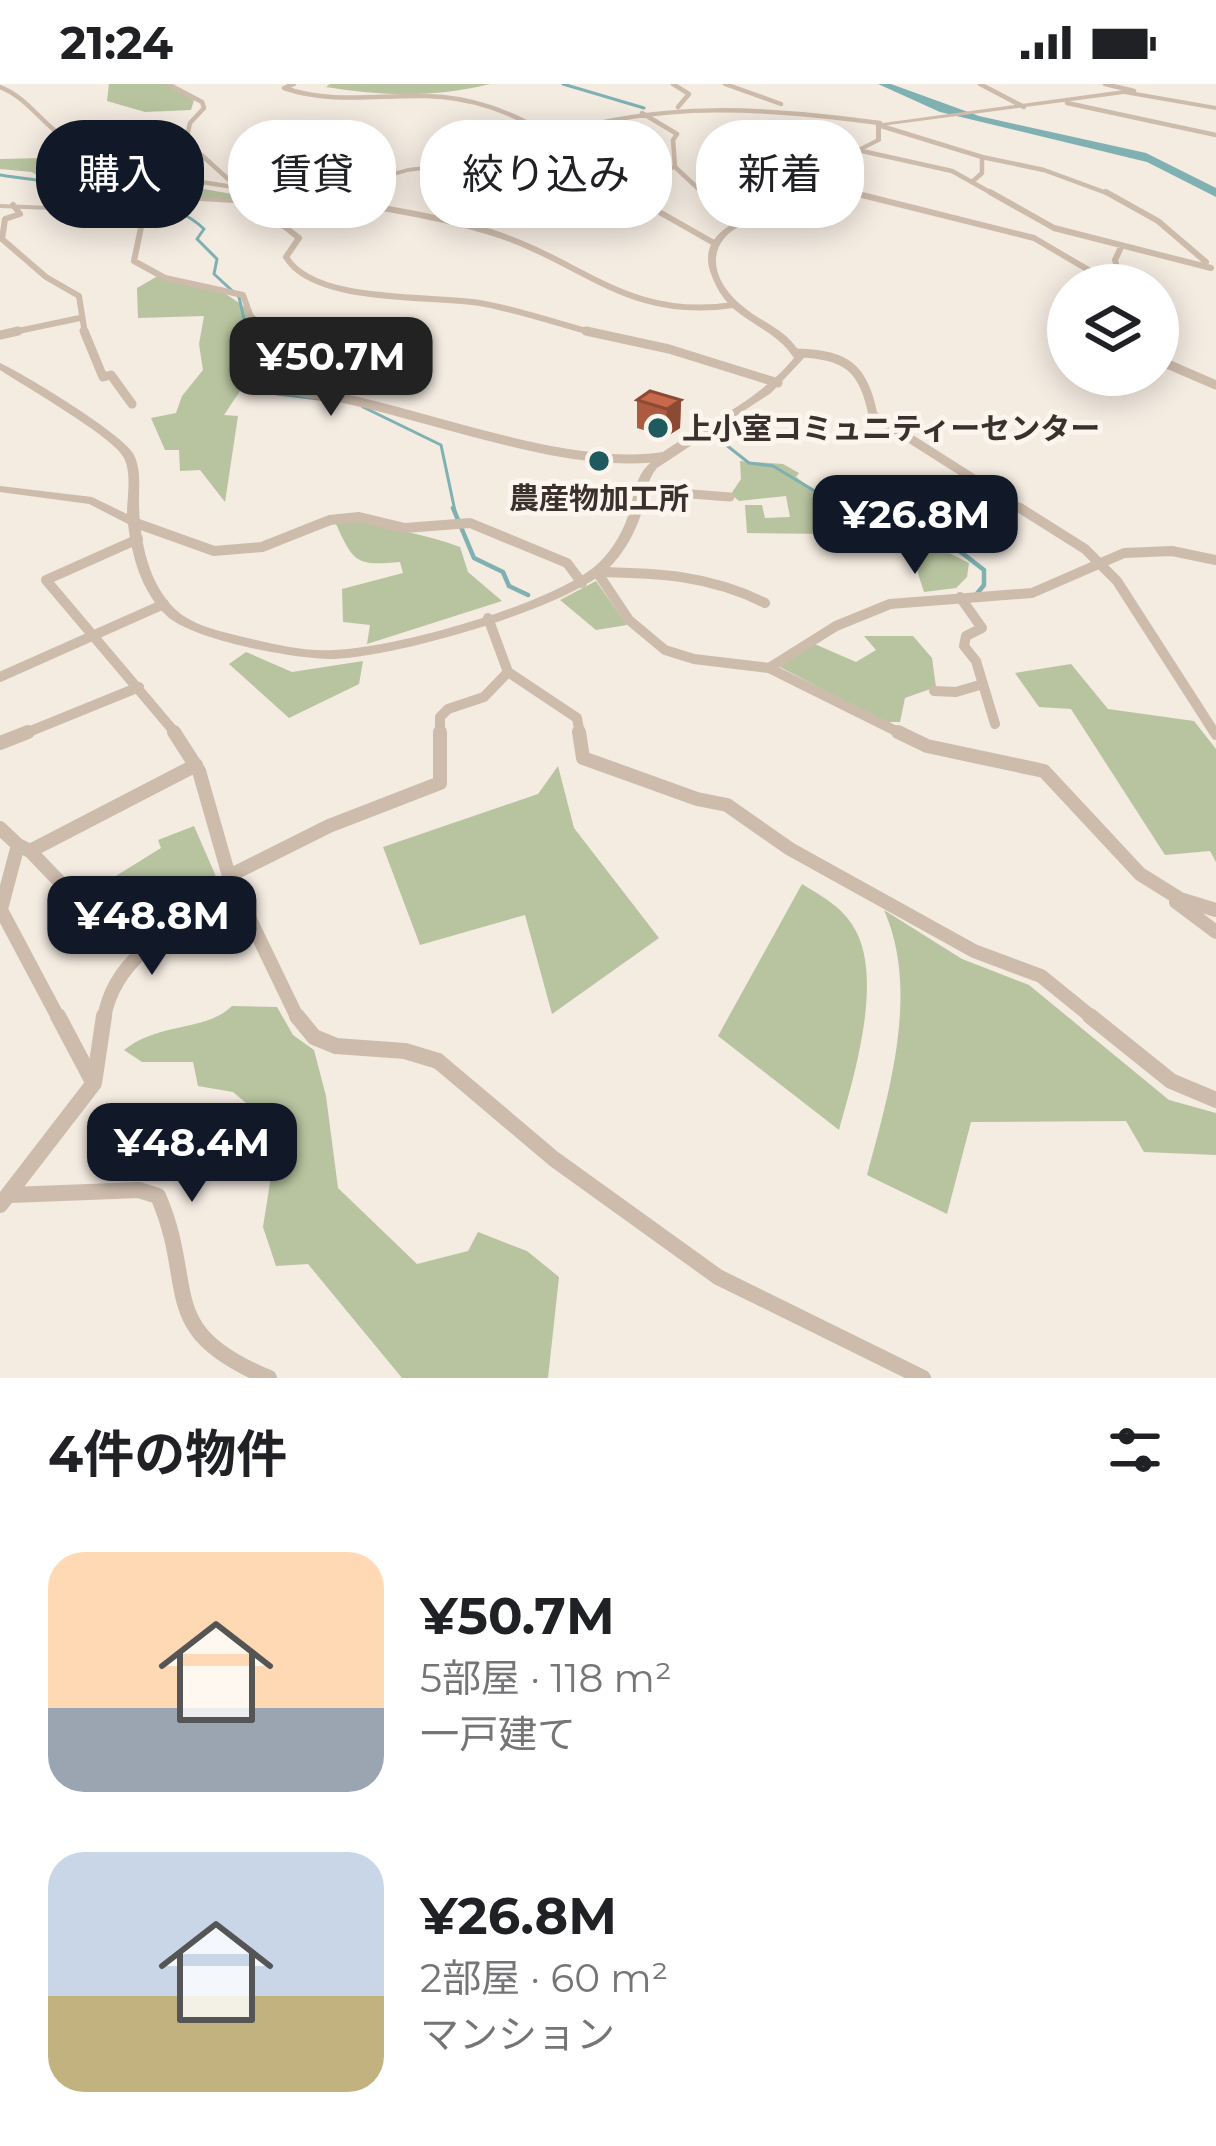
<!DOCTYPE html>
<html lang="ja">
<head>
<meta charset="utf-8">
<style>
	body { margin:0; font-family:Montserrat,"Noto Sans JP",sans-serif; background:#f2f2f2; color:#202124; height:100vh; display:flex; flex-direction:column; font-size:45px; white-space:nowrap }
	* { box-sizing:border-box; margin:0 }
	p { font-size:39px; color:#757577 }
	.icon { flex:none; width:66px; height:66px; fill:none; stroke:currentColor; stroke-width:2; stroke-linecap:round; stroke-linejoin:round }
	.map { position:relative; height:1294px; overflow:hidden }
	.details { display:flex; flex-direction:column; background:#fff; flex:1 }
	.details>* { flex:none }
	.banner { position:absolute; left:36px; top:36px; width:1146px; height:108px; display:flex; gap:24px }
	.tools { position:absolute; left:1047px; top:180px; display:grid; gap:24px }
	.tools a { display:grid; place-items:center; width:132px; height:132px; border-radius:50%; background:#fff; box-shadow:0 6px 30px #0003; font-size:60px }
	.price { position:absolute; translate:-50% -102px; padding:0 27px; border-radius:24px; background:#111827; color:#fff; font-size:39px; line-height:78px; filter:drop-shadow(0 3px 6px #0008) }
	.price::after { content:''; position:absolute; left:50%; top:72px; width:36px; height:27px; margin-left:-18px; background:inherit; clip-path:polygon(0 0,100% 0,50% 100%) }
	.price.on { background:#222; color:#fff }
	ul { padding:0; list-style:none }
	li { display:flex; align-items:center; gap:36px; height:300px; padding:0 48px }
	li span { display:grid; place-items:center; flex:none; width:336px; height:240px; border-radius:36px; color:#555 }
	li>.icon { margin-inline-start:auto }
	span .icon { width:144px; height:144px; fill:#fffc; stroke-width:1 }
	li b { font-size:51px }
	h2 { display:flex; justify-content:space-between; align-items:center; height:144px; padding:0 48px; font-size:51px }
	.chip { padding:0 42px; border-radius:48px; background:#fff; box-shadow:0 6px 30px #0003; font-size:42px; line-height:108px }
	.chip.on { background:#111827; color:#fff }
	.status { display:flex; justify-content:space-between; align-items:center; height:84px; padding:0 60px; background:#fff; direction:ltr }
	.status svg { height:33px; fill:currentColor }
	.map>svg:first-child { display:block }
</style>
</head>
<body>
<div class="status"><b>21:24</b><svg viewBox="0 0 49 12"><path d="M0 12V9h3v3zM5 12V6h3v6zM10 12V3h3v9zM15 12V0h3v12zM26 1h20v11H26zM47 4h2v5h-2z"/></svg></div>
<div class="map">
<svg width="1216" height="1294" viewBox="0 0 1216 1294">
	<rect width="100%" height="100%" fill="#f4ebe1"/>
	<path fill="#b8c4a0" d="M109,0H166L194,16L191,26L145,28L107,17Z
		M330,0H490C435,14 381,12 326,3Z
		M42,74L89,87L129,86L163,98L250,113L238,117L157,110L136,106L118,93L41,94L32,88L0,85V75Z
		M156,193C209,198 223,203 263,239L248,295L224,331L238,332L225,418L200,386L180,387L179,366H165L151,334L176,329L182,312L203,286L199,260L204,232L138,234L137,204Z
		M740,377L783,380L799,389L796,393C833,422 877,432 921,445L925,451L907,459L840,444L827,450L747,449L745,421H762L765,434L790,433L786,412L739,417L731,410L741,395Z
		M358,436C393,446 426,450 460,463L468,488L502,517L367,560L370,541L343,538L342,505L403,489L400,478C356,482 354,479 336,440Z
		M931,460L969,479L967,493L956,504L924,508L909,462Z
		M596,497L627,541L596,546L560,516Z
		M864,552H913L932,574L936,603L905,614L900,638H885L780,583L810,558L856,578L876,566Z
		M246,568L292,588L363,577L359,600L289,634L229,580Z
		M1071,580L1108,625L1194,637L1216,665V778L1210,767L1165,771L1071,625L1039,623L1015,589Z
		M558,682L574,744L659,854L552,930L525,831L420,861L383,763L538,710Z
		M194,742L221,804L145,850L120,836L111,795L161,764L158,756Z
		M802,800C821,812 841,822 853,842C885,892 854,992 839,1046L718,952Z
		M884,826L962,875L1029,901L1169,1016L1216,1029V1071L1144,1068L1126,1037L971,1038L947,1130L867,1091C889,1009 920,907 884,826Z
		M232,922L277,923L293,951L314,966L326,1012L338,1104L417,1180L468,1167L478,1148L527,1167L559,1193L548,1294H402L308,1180L276,1182L263,1143L272,1086L266,1036L233,1008L198,1002L193,978H142L124,966C159,938 205,948 232,922Z"/>
	<g fill="none" stroke-linecap="round" stroke-linejoin="round">
		<path stroke="#7fb0b2" stroke-width="3" d="M563,0L644,24
			M0,91C60,101 160,103 204,145L197,155L217,175L214,190L239,213L258,297L277,310L328,316
			M363,323L441,361L455,427
			M711,349L749,379L773,382L848,427"/>
		<path stroke="#7fb0b2" stroke-width="4.5" d="M453,424L474,474L503,488L509,502L528,511
			M842,424L953,462L984,486V501L975,512"/>
		<path fill="#7fb0b2" fill-rule="evenodd" d="M878,0H891L979,32L1146,69L1216,104V113L1147,78L940,28Z"/>
		<path stroke="#cdbbac" stroke-width="4.5" d="M168,0L202,18L204,24L190,39L186,57L237,103
			M294,0L284,4C330,20 378,11 426,12C473,13 511,28 551,52C661,16 767,24 880,39
			M673,0L689,10L678,23
			M725,0L781,20
			M980,0L1024,23
			M1105,0L1134,7
			M0,3C28,13 44,44 73,59C138,94 221,101 293,111
			M1067,19L1216,51
			M642,29L677,50L673,56L675,83L705,111
			M878,41L982,73V89L972,98
			M514,67L631,90L675,83
			M862,67L952,87L995,111
			M982,73L1044,86L1112,111
			M631,90L641,99L644,111
			M821,101L862,111"/>
		<path stroke="#cdbbac" stroke-width="6" d="M271,108C345,118 419,127 490,148C582,176 626,237 733,221
			M643,108L647,121L714,159
			M701,108L736,141
			M850,108L1034,154L1114,201
			M990,108L1054,144L1211,184
			M1106,108L1158,137L1206,178
			M13,121L20,130L5,135L2,155L46,193L79,212L85,250
			M128,121L143,134L134,177L165,194L243,211L257,250
			M257,121L299,154L286,173C314,220 429,211 480,219C519,226 559,240 597,250
			M1122,161L1115,176L1122,201
			M4,250L80,234"/>
		<path stroke="#cdbbac" stroke-width="9" d="M84,247L103,293L111,291L132,320
			M256,247L264,292C297,314 315,308 351,316C442,336 575,388 667,372
			M586,247L669,265L778,299
			M0,251L18,247
			M798,269C846,270 864,284 873,331L1024,427
			M1158,276L1216,301
			M640,406L730,413"/>
		<path stroke="#cdbbac" stroke-width="10" d="M1020,424L1085,465L1117,497L1216,651
			M133,438L214,467L262,463L330,436L359,433L405,444L470,439L567,479L582,499
			M138,455L46,496L177,651
			M597,488L629,536L665,566L694,575L769,584L904,651
			M597,488C658,489 709,491 765,519
			M960,513L982,544L966,552L964,562L976,577L995,640
			M488,534L508,588L577,634L580,651
			M769,584L836,542L890,520L1032,509L1124,469L1172,467L1216,476
			M0,593L164,520
			M934,607L956,608L983,600
			M21,651L139,603
			M440,651V633L448,625L484,613L508,588"/>
		<path stroke="#cdbbac" stroke-width="14" d="M174,648L199,687L229,792L298,935
			M579,648L583,674L697,715L727,721L790,765L974,867L1041,892L1094,935
			M898,648L927,662L1044,687L1140,790L1180,815L1216,826
			M0,659L28,648
			M0,744L18,761L1,825
			M18,761L30,767L196,681
			M30,767L81,820L143,866
			M229,792L329,742L440,699V648
			M1176,818L1216,848
			M0,824L59,935
			M104,935C114,868 183,839 236,807"/>
		<path stroke="#cdbbac" stroke-width="16" d="M58,932L93,998
			M297,932L314,953L336,962L405,967L438,977L554,1075L718,1193L923,1294
			M1090,932L1171,997L1216,1016
			M11,1111L139,1106L158,1112C198,1204 153,1246 269,1294
			M0,1121L94,999L104,932"/>
		<path fill="#cdbbac" fill-rule="evenodd" d="M1124,6L1216,22V26L1124,10L881,42V57L835,80L818,114C792,126 763,129 738,143C704,163 713,197 740,220C754,233 772,240 786,252C794,259 798,266 804,274L771,309L657,384C646,397 646,411 642,427C636,448 621,475 603,489C556,527 395,573 334,575C298,576 192,556 167,532C142,509 132,473 128,440L89,420L0,408V402L92,413L127,430C127,413 132,390 124,374C114,353 24,302 0,286V279C24,290 125,351 134,371C141,385 139,402 139,417C139,454 148,500 176,526C191,540 215,546 235,551C266,558 301,568 334,566C396,564 544,522 593,484C609,472 622,450 628,432C634,414 634,395 648,381C662,366 682,356 700,345C735,325 768,305 794,274C779,251 756,243 735,226C723,216 715,202 710,187C694,134 779,126 812,111L830,78L876,55V40Z
			M551,50L553,53L491,77L408,88L283,122L200,117L76,127L0,124V120L76,123L200,113L283,118L408,84L488,74Z"/>
	</g>
	<path fill="#ac5a40" d="M637,316H681L680,344L666,353L637,344Z"/>
	<path fill="#8c4a34" d="M681,316L680,344L666,353L667,325Z"/>
	<path fill="#c8694b" stroke="#8c4a34" stroke-width="3" d="M650,307L681,316L667,325L637,316Z"/>
	<g fill="#1f5a5e" stroke="#fbf5ee" stroke-width="4.5">
		<circle cx="658" cy="344" r="12"/>
		<circle cx="599" cy="377" r="12"/>
	</g>
	<g text-anchor="middle" dominant-baseline="central" stroke-width="10" stroke-linejoin="round" paint-order="stroke">
		<g font-size="30" font-weight="bold" fill="#3b302b" stroke="#fbf5ee" text-anchor="start">
			<text x="682" y="344">上小室コミュニティーセンター</text>
			<text x="599" y="414" text-anchor="middle">農産物加工所</text>
		</g>
	</g>
</svg>
<div class="tools">
<a><svg class="icon" aria-label="layers" viewBox="0 0 24 24"><path d="M12 4l9 5-9 5-9-5zM3 14l9 5 9-5"/></svg></a>
</div>
<b class="price on" style="left:331px;top:335px">¥50.7M</b>
<b class="price" style="left:915px;top:493px">¥26.8M</b>
<b class="price" style="left:152px;top:894px">¥48.8M</b>
<b class="price" style="left:192px;top:1121px">¥48.4M</b>
<div class="banner">
<a class="chip on">購入</a>
<a class="chip">賃貸</a>
<a class="chip">絞り込み</a>
<a class="chip">新着</a>
</div>
</div>
<section class="details">
<h2>4件の物件<svg class="icon" aria-label="filters" viewBox="0 0 24 24"><path d="M4 7h16M4 17h16"/><circle cx="9" cy="7" r="2"/><circle cx="15" cy="17" r="2"/></svg></h2>
<ul>
<li><span style="background:linear-gradient(#ffd9b3 65%,#9aa5b1 0)"><svg class="icon" aria-label="home" viewBox="0 0 24 24"><path d="M3 11l9-7 9 7M6 9v11h12V9"/></svg></span><div><b>¥50.7M</b><p>5部屋 · 118 m²</p><p>一戸建て</p></div></li>
<li><span style="background:linear-gradient(#c9d6e8 60%,#c2b280 0)"><svg class="icon" aria-label="home" viewBox="0 0 24 24"><path d="M3 11l9-7 9 7M6 9v11h12V9"/></svg></span><div><b>¥26.8M</b><p>2部屋 · 60 m²</p><p>マンション</p></div></li>
</ul>
</section>
</body>
</html>
